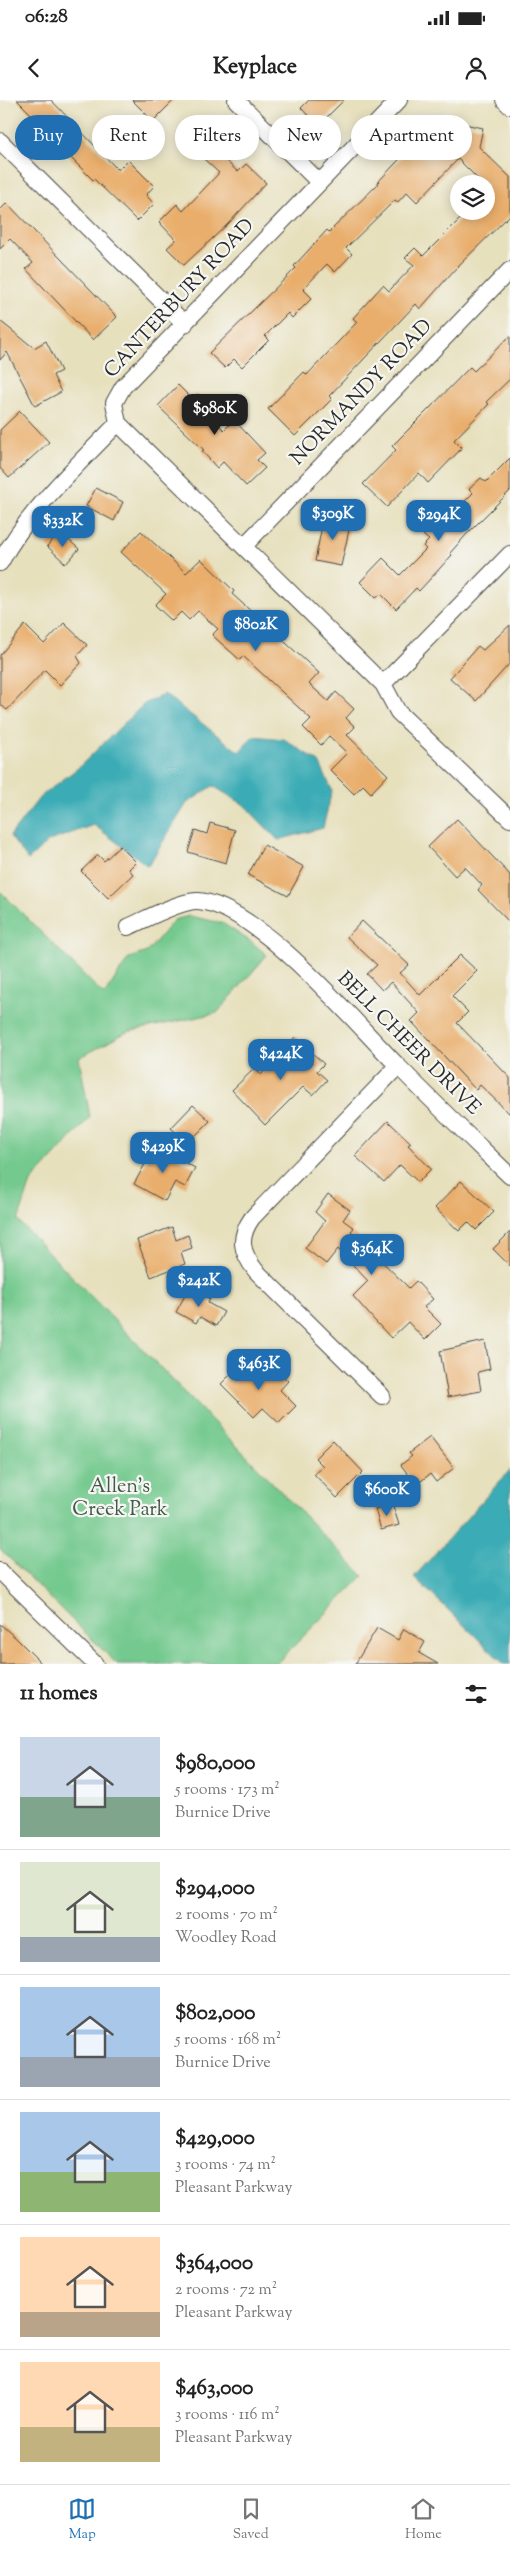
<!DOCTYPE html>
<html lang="en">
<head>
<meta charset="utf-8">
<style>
	body { margin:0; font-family:"Sorts Mill Goudy",serif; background:#f2f2f2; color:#222; height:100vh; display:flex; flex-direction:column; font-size:19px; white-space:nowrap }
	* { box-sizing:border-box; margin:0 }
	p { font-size:16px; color:#767676 }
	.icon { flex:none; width:28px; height:28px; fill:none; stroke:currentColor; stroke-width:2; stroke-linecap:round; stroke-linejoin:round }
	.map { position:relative; height:1564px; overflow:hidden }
	.drawer { display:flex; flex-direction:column; background:#fff; flex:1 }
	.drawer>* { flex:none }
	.guide { position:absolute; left:15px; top:15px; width:480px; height:45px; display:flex; gap:10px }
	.buttons { position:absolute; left:450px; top:75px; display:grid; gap:10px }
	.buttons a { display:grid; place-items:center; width:45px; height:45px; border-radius:50%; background:#fff; box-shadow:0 2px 12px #0003; font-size:25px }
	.price { position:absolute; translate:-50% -42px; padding:0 11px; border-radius:10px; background:#1f6fb2; color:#fff; font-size:16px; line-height:32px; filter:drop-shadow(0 1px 2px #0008) }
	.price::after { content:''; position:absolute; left:50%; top:30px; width:15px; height:11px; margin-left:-8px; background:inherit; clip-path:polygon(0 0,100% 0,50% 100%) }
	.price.current { background:#222; color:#fff }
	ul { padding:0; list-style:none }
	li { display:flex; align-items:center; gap:15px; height:125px; padding:0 20px }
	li+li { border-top:1px solid #e0e0e0 }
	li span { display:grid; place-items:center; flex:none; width:140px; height:100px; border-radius:0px; color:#555 }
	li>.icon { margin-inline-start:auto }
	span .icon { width:60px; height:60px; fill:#fffc; stroke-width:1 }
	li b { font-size:21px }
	h2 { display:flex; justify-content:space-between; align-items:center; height:60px; padding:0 20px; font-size:21px }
	.tag { padding:0 18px; border-radius:22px; background:#fff; box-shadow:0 2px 12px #0003; font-size:18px; line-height:45px }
	.tag.current { background:#1f6fb2; color:#fff }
	.status { display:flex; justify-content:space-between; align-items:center; height:35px; padding:0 25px; background:#fff; direction:ltr }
	.status svg { height:14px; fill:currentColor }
	header { display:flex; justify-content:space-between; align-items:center; height:65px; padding:0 20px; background:#fff; font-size:22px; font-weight:800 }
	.tabs { display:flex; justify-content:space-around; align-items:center; height:70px; border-top:1px solid #e0e0e0; background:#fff; font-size:14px; color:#767676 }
	.tabs a { display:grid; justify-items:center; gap:2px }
	.tabs .current { color:#1f6fb2 }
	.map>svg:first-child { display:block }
</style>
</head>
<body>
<div class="status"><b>06:28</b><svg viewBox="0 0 49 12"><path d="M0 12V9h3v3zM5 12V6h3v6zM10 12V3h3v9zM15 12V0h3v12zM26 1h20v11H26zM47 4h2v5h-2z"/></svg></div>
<header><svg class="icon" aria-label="back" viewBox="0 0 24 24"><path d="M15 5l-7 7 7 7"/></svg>Keyplace<svg class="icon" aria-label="person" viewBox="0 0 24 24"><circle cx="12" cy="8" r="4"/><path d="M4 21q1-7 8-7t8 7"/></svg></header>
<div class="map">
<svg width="510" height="1564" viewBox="0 0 510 1564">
	<rect width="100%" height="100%" fill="#f6f6f2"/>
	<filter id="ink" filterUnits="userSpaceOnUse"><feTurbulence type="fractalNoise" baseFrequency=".02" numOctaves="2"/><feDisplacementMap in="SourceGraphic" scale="10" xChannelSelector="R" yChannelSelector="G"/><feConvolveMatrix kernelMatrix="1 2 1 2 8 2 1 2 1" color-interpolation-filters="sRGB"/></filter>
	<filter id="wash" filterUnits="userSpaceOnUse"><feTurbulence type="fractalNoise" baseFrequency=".0096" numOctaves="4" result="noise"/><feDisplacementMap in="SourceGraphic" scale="20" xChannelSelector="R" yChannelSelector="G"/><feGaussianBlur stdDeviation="1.12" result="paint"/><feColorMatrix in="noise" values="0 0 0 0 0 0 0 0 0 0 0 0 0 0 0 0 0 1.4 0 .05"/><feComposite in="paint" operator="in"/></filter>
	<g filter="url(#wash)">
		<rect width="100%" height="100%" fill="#e7e0bd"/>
		<path fill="#73c98e" stroke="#4f7a5c" d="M0,791L104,895L129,858L147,852L174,820L189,816L222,823L250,841L267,855L217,913L127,932L79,958L90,1017L31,1082L18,1121L363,1476L276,1564H117L0,1449Z"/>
		<path fill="#3bacb5" stroke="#336c70" d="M164,594L239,652L253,636L284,639L319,662L332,690L323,728L278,740L243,704L213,686L187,703L148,766L94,725L49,741L28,760L10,736L40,697L78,668L144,604Z
			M510,1370V1564H504L414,1477Z"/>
		<g id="blocks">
			<path fill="#e9ae6c" d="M17,0H51L118,70L128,60L154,86L146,95L154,104L137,121L94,79L93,80L61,48L63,46Z
				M132,0H174L153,21Z
				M309,0H344L318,26L301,8Z
				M196,17L220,39L212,48L238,72L246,64L266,83L228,124L184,165L167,148L176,140L159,122L177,104L183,111L219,73L179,36Z
				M436,18L483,28L479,47L510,77V115L456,168L420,209L416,204L329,296L332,299L295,336L268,309L304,272L307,275L357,222L353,218L383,185L389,191L414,165L405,158L415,148L423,156L468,111H486V84H483L458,59L417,102L407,92L398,102L395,100L346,148L352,154L335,172L327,164L303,189L312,198L292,218L288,213L265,236L269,240L242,267L234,259L225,268L209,253L296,168L294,166L327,130L329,132L378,84L377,83L414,44L427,56Z
				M7,103L117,217L93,240L26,169L33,163L10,139L0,149V110Z
				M0,221L34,248L46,241L61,271L53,275L61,292L35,306L7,252L0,260Z
				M510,236V279L486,302L489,304L454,340L462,348L428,383L419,373L387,407L363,384L396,350L392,346L426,312L470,267L474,271Z
				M178,285L192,299L197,294L208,305L204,310L224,330L234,320L265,353L257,360L265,368L246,386L223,362L217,368L202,351L204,350L158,306Z
				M20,311L49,342L9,378L0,368V330Z
				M510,358V391L466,435L450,453L452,455L419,491L416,488L396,509L381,494L376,498L360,482L383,458L400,475L426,449L423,446L429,440L423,435L440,418L444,422L473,393L469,389L481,378L486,382Z
				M96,388L123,402L114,421L86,406Z
				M324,416L351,421L341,466L315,461Z
				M141,431L186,473L201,459L234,491L232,494L319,573L309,584L328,601L336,592L354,609L346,618L355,627L347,635L388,675L371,693L363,685L354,694L330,670L347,653L329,636L321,645L303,627L311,619L243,556L240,560L212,535L218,529L198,511L189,520L181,512L172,521L155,505L166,494L121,452Z
				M60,432L79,449L66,464L47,446Z
				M64,523L87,545L77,556L81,563L60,585L45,570L7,610L0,604V555L25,525L44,544Z
				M510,525V563L476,601L450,578L478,546L483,550Z
				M457,719L510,775V823L478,790L482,785L465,767L455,776L428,747Z
				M210,723L235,730L226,763L188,752L195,730L207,734Z
				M264,745L304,767L288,796L248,775Z
				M120,746L136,762L129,769L133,774L108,798L81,771L98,755L104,761Z
				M362,821L409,865L400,873L420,895L460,855L477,871L452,896L468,912L457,923L510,978V1014L480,985L476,990L411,921L419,913L391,882L382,890L367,874L377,865L347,837Z
				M295,937L324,964L317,971L327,980L313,995L303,987L265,1025L232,990L255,968L261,975Z
				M193,1005L210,1021L188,1043L171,1028Z
				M388,1021L411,1043L408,1045L431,1069L418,1082L400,1065L384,1082L355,1056Z
				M155,1046L195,1068L185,1087L175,1082L165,1101L134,1084Z
				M461,1081L494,1112L476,1130L468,1122L459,1131L435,1108Z
				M328,1094L350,1110L343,1120L354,1128L351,1131L409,1188L416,1181L433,1199L424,1207L441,1224L425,1240L408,1222L391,1238L375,1221L353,1196L368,1181L338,1149L326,1164L305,1148L325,1121L315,1112Z
				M172,1127L176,1140L188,1135L192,1148L181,1152L185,1164L151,1177L137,1140Z
				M510,1132V1166L493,1149Z
				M189,1188L210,1199L208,1203L224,1212L216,1226L200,1217L196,1223L176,1212Z
				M485,1241L490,1269L478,1272L481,1291L448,1297L440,1251Z
				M246,1259L267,1279L276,1269L288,1281L280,1290L296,1306L279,1323L263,1308L254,1317L221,1284Z
				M430,1337L454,1368L436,1382L430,1374L416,1385L401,1365L412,1356L409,1353Z
				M333,1340L363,1372L337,1398L314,1374L323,1366L315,1358Z
				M392,1403L399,1425L381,1430L375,1409Z
				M0,1524L17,1539L42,1564H0Z
				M377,1528L398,1540L404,1529L425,1542L419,1553L438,1564H355Z"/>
		</g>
	</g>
	<g filter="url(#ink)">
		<use href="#blocks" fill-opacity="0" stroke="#474641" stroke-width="1"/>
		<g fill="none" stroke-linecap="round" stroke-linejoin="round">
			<g stroke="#474641" stroke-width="18">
				<path id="minor" d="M236,0L319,82
					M504,0L510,6
					M0,41L185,224
					M118,323L383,584L398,612L510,719
					M244,446L510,170
					M0,463C29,409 76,367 118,323L114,303L123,287L399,0
					M383,584L510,454
					M128,827C144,820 181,800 198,801C257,805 355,923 397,965C434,1003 472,1039 510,1076
					M382,1296L256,1171C241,1152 238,1138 252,1118L398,966
					M0,1471L95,1564"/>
			</g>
			<use href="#minor" stroke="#fff" stroke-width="16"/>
		</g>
	</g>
	<g text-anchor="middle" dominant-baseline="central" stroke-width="4.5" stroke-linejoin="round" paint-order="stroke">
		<g font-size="20" fill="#2b2b2b" stroke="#f6f6f2">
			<text transform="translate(180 199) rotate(-47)">CANTERBURY ROAD</text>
			<text transform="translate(362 293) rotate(-46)">NORMANDY ROAD</text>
			<text transform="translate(408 944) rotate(45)">BELL CHEER DRIVE</text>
		</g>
		<g font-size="20" fill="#415a49" stroke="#f6f6f2">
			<text x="120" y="1387">Allen's<tspan x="120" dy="23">Creek Park</tspan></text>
		</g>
	</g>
</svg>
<div class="buttons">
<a><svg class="icon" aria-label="layers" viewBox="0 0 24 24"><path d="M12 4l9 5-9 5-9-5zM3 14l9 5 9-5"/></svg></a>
</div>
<b class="price current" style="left:215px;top:336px">$980K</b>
<b class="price" style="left:333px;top:441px">$309K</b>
<b class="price" style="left:439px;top:442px">$294K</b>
<b class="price" style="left:63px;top:448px">$332K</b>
<b class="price" style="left:256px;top:552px">$802K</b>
<b class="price" style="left:281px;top:981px">$424K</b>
<b class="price" style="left:163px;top:1074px">$429K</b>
<b class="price" style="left:372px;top:1176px">$364K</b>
<b class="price" style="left:199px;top:1208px">$242K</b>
<b class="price" style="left:259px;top:1291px">$463K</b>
<b class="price" style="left:387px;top:1417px">$600K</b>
<div class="guide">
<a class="tag current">Buy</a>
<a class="tag">Rent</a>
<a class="tag">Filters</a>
<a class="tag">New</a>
<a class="tag">Apartment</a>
</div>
</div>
<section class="drawer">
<h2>11 homes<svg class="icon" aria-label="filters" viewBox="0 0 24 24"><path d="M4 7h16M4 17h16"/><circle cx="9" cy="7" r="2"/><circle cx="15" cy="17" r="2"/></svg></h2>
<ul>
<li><span style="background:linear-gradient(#c9d6e8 60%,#7fa58c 0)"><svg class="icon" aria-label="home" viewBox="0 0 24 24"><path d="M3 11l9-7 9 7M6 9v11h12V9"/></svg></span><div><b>$980,000</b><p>5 rooms · 173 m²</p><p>Burnice Drive</p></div></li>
<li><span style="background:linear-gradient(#dfe7d0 75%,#9aa5b1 0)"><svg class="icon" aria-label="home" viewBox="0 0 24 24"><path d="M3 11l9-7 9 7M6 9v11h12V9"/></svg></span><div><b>$294,000</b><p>2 rooms · 70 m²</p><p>Woodley Road</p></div></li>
<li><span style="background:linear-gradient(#a9c7e8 70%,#9aa5b1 0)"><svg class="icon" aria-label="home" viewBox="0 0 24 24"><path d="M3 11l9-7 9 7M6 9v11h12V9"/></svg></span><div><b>$802,000</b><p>5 rooms · 168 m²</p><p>Burnice Drive</p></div></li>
<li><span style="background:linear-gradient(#a9c7e8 60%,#8fb573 0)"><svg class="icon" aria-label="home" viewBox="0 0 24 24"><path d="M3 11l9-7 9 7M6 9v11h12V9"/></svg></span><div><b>$429,000</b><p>3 rooms · 74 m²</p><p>Pleasant Parkway</p></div></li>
<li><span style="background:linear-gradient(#ffd9b3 75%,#b9a48a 0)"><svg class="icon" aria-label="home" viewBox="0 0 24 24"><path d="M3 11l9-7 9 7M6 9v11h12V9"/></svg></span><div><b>$364,000</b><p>2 rooms · 72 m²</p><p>Pleasant Parkway</p></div></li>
<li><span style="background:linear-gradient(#ffd9b3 65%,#c2b280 0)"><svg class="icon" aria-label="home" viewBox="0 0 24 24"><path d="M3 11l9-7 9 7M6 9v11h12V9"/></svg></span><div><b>$463,000</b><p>3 rooms · 116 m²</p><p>Pleasant Parkway</p></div></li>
</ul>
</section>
<nav class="tabs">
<a class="current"><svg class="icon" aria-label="map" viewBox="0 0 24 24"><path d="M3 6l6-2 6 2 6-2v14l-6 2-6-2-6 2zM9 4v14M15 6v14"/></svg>Map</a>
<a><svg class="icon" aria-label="saved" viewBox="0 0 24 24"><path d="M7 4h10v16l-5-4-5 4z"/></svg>Saved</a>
<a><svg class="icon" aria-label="home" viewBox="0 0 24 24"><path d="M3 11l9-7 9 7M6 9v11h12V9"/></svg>Home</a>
</nav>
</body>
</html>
